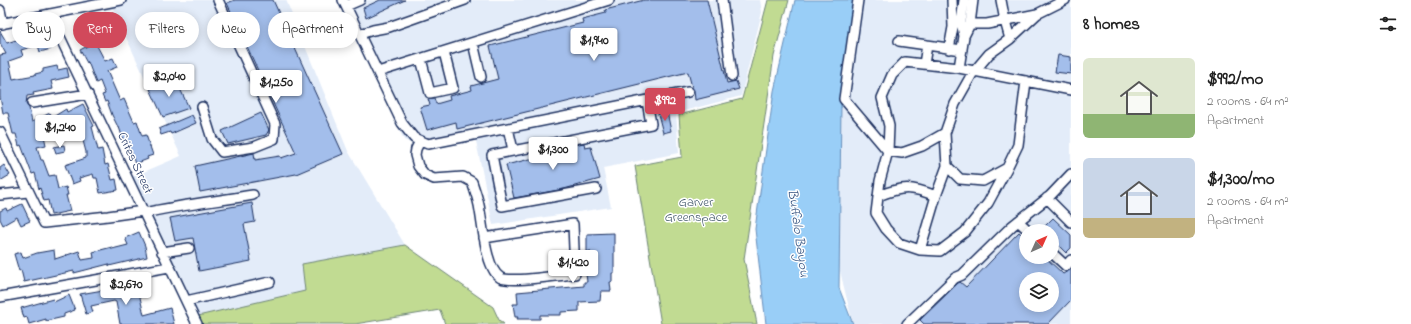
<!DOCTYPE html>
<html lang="en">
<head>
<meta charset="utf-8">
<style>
	body { margin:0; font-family:"Indie Flower",sans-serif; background:#f6f6f6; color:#222; height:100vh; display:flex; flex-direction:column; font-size:15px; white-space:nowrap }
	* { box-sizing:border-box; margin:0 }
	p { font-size:13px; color:#767676 }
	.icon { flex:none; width:22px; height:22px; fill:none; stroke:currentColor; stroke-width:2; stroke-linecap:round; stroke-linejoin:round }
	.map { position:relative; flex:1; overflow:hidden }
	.panel { display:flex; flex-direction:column; background:#fff; width:340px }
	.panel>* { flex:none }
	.top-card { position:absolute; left:12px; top:12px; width:380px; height:36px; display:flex; gap:8px }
	.needle { width:26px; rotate:45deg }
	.tools { position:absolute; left:1019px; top:224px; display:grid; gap:8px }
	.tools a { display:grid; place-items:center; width:40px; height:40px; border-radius:50%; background:#fff; box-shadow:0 2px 10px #0003; font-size:20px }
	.price { position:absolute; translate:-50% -34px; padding:0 9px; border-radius:4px; background:#fff; color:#222; font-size:13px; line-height:26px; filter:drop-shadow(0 1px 2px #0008) }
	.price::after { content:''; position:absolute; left:50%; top:24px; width:12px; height:9px; margin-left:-6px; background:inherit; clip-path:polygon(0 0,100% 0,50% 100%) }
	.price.selected { background:#d1495b; color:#fff }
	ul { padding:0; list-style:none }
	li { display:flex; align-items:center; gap:12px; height:100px; padding:0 12px }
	li span { display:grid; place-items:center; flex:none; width:112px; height:80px; border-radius:6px; color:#555 }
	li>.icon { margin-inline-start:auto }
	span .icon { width:48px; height:48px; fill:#fffc; stroke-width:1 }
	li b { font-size:17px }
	h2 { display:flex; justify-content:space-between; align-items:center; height:48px; padding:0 12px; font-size:17px }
	.chip { padding:0 14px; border-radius:18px; background:#fff; box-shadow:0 2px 10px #0003; font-size:14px; line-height:36px }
	.chip.selected { background:#d1495b; color:#fff }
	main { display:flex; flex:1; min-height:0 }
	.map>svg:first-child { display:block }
</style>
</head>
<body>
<main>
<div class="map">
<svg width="1071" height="324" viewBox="0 0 1071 324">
	<rect width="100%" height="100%" fill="#fff"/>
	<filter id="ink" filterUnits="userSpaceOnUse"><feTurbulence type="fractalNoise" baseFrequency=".025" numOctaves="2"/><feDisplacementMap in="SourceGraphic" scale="8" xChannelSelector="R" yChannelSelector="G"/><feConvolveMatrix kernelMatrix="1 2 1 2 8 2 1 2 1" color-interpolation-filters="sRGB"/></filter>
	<g filter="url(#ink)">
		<path fill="#e3ecf9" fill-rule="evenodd" d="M83,0H286L348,151L405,245L302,264L305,291L198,316L132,177L181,156L113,9L85,13Z
			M337,0H760L762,12L741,96L676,113L679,153L603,168L611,207L493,225L476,141L426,150L404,140Z
			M854,0H1071V324H853L839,267L841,102ZM1026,231H1052V257H1026ZM1026,279H1052V305H1026Z"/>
		<path fill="#c1db92" stroke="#6e8578" d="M768,0H789L774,56L744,259L757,324H661L635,166L682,157L679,115L742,99Z
			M405,245L493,307L499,320L504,324H445L440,310L355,324H201L198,316L305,291L302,264Z"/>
		<path fill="#99cef7" stroke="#678eba" d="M795,0H854L841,102L839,288L853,324H766L755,229L774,91Z"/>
		<path fill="#a3beeb" stroke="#1b2f5e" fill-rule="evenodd" d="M235,0H273L343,154L296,174L200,192L195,166L254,153L255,160L280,156L281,158L296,153L227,3Z
			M380,0H405L366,18L363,8Z
			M644,0H707L727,83L736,81L739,89L695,100L694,90L692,87L688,72L457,129L456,122L427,130L420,107L430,105L428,99L434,98L436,104L450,100L449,96L472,90L471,86L498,79L490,46L583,23L582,19L606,13L605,10Z
			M113,13L122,32L110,37L106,28L89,38L80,22L89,17L92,22Z
			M41,23L45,33L48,32L51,39L48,40L51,49L40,52L38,45L21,50L23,56L9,61L13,79L35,75V74L43,72V69L57,66L58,70L67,68L69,77L51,81L53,89L33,93L34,95L27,96L26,104L29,108L32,122L50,113L53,117L66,109L67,112L83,104L94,126L92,127L98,150L102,149L105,165L108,164L112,180L116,179L118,190L100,193L97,178H94L93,174L79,178L80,181L72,184L65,165L86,158V152L79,126L68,132L62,122L43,131L46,145L37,147L41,160H43L49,176L55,175L58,189L66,187L68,195H66L70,211L51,215L48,200L44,201L40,188L39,189L35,173L32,174L21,145L19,146L16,134H13L8,113H3L0,97V55L6,54L0,43V31L7,43L22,38L18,29Z
			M95,42L105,61L113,58L117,67L107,71L120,101L124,99L134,122L137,121L142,136L146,135L153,155L147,157L148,159L135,164L130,149L127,151L119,127H118L112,115L107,101L105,102L102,95L105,94L100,81L96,83L88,62L87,63L80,50Z
			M1058,55L1071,57V74L1055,72Z
			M175,78L189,108L163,117L150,89Z
			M667,112L671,131L663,133L658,114Z
			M261,113L269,130L266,135L228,144L222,131Z
			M192,115L196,123L171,134L170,132L161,135L159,129Z
			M584,143L585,148L591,147L600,179L564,189L514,198L506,165L558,152L557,148Z
			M64,145L65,151L56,153L54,147Z
			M4,165L10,175L0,181V168Z
			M252,203L255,222L244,224L251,261L199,271L193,238L175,241L170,218Z
			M22,204L30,221L21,225L17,217L3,225L0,219V211L6,208L7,211Z
			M1053,218L1071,235V248L1066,253L1052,239V231H1040Z
			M139,232L145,246L147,257L109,266V264L74,273V271L24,282L21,270L19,271L14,254L21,252L23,258L37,253L54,250L55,259L79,251L82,260L94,258L93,252L112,247V249L128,245L125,238Z
			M1019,232L1026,239V257H1045L1063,274L1071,269V300L1048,324H924L920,320L958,283L960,282L966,287ZM1026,279H1052V305H1026Z
			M614,233V273H612V282H610L611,291H601L600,301L579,302V311L561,312V315H540V319H517L518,317H515L513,304H518L517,292L584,286V282H587L586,274L589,273L588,265L591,264L590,251L587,252V234Z
			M137,284L144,315L170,308L174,324H120L116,302L114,301L91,306L93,312L86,314L80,294L109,289L122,285L123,288Z
			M69,295L75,310L64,314V317L46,321V319L29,324L27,317L24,318L21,308L53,299L54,302Z"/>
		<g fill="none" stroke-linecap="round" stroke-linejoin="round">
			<g stroke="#1b2f5e" stroke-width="12">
				<path id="minor" d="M343,0L402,123L414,138L428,144L688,92
					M722,0L732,76
					M858,0L844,99L888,151L902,153L922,146L945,133L955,104L972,74L989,54L1010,39L1037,14L1065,0
					M973,0L970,24L964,36L959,68L1071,90
					M1001,0L1005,21L1010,39
					M346,6L360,0
					M0,10L3,24
					M49,14L197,324
					M0,24L121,0
					M970,24H987L1037,14
					M360,34L373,30L389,27L465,0
					M964,36L961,22L964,0
					M899,41L962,50
					M473,43L481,77
					M949,49L953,27L952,0
					M421,59L430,93L453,88L444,52
					M924,64L927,45
					M959,68L905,62L892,75L882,98L889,126L888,151L880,181L876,213L886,229L899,243L920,250L940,251L965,232L988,203L1007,168
					M378,72L609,0
					M32,103L88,94
					M202,107L212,139L222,152L254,147L274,139L275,124L218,0
					M508,128L513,150
					M0,132L44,223L108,216L143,211
					M945,133L947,166L960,179L983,181L1007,168L1018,145L1026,81
					M420,141L416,149L415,155L418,166L425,175L434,179L463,177L472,182C475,191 479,201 480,211C483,227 486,270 501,278C512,283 560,275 575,274L573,224L484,238
					M596,189L502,206L492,155L651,124L647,101
					M0,195L28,192
					M878,196C903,186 911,186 936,196L920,250
					M936,196L947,166
					M1047,198L1071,222
					M144,213C180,205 217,201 253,195
					M1018,221L1029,231
					M162,252L189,248
					M1052,253L1066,266L1071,260
					M0,297L169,267
					M186,301L270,282
					M907,324L955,278L962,275L1012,226L1050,196L1071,174"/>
			</g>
			<use href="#minor" stroke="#fff" stroke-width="9"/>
		</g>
	</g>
	<g text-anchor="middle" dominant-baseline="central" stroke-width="3" stroke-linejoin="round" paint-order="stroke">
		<g font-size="13" fill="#1b2f5e" stroke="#fff">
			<text transform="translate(135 163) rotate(65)">Crites Street</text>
		</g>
		<g font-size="13" fill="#445a6b" stroke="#fff">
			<text x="696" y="202">Garver<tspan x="696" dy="15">Greenspace</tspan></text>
		</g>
		<g font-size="14" font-style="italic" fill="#3a5784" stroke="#fff">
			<text transform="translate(798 233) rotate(82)">Buffalo Bayou</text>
		</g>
	</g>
</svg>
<div class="tools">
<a><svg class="needle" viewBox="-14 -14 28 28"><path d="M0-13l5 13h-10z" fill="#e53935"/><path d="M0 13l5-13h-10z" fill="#767676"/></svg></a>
<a><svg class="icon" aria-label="layers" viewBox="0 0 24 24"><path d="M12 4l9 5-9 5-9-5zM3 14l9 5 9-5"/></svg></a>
</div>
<b class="price" style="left:594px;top:62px">$1,940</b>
<b class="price" style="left:169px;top:98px">$2,040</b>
<b class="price" style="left:276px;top:104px">$1,250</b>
<b class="price selected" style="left:665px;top:122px">$992</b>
<b class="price" style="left:60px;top:149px">$1,240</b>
<b class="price" style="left:553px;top:171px">$1,300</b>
<b class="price" style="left:573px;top:284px">$1,420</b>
<b class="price" style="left:126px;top:306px">$2,670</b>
<div class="top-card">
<a class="chip">Buy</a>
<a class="chip selected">Rent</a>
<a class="chip">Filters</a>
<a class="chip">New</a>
<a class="chip">Apartment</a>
</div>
</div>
<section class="panel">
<h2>8 homes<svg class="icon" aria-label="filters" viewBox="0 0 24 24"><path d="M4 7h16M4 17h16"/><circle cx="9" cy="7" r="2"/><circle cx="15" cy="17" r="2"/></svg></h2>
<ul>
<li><span style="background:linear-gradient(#dfe7d0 70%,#8fb573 0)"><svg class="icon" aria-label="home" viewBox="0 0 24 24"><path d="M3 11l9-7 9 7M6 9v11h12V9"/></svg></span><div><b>$992/mo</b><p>2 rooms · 64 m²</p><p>Apartment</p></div></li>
<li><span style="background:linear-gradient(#c9d6e8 75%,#c2b280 0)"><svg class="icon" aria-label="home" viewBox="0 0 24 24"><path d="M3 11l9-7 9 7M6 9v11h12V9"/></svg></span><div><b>$1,300/mo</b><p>2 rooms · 64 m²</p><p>Apartment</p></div></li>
</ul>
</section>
</main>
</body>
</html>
